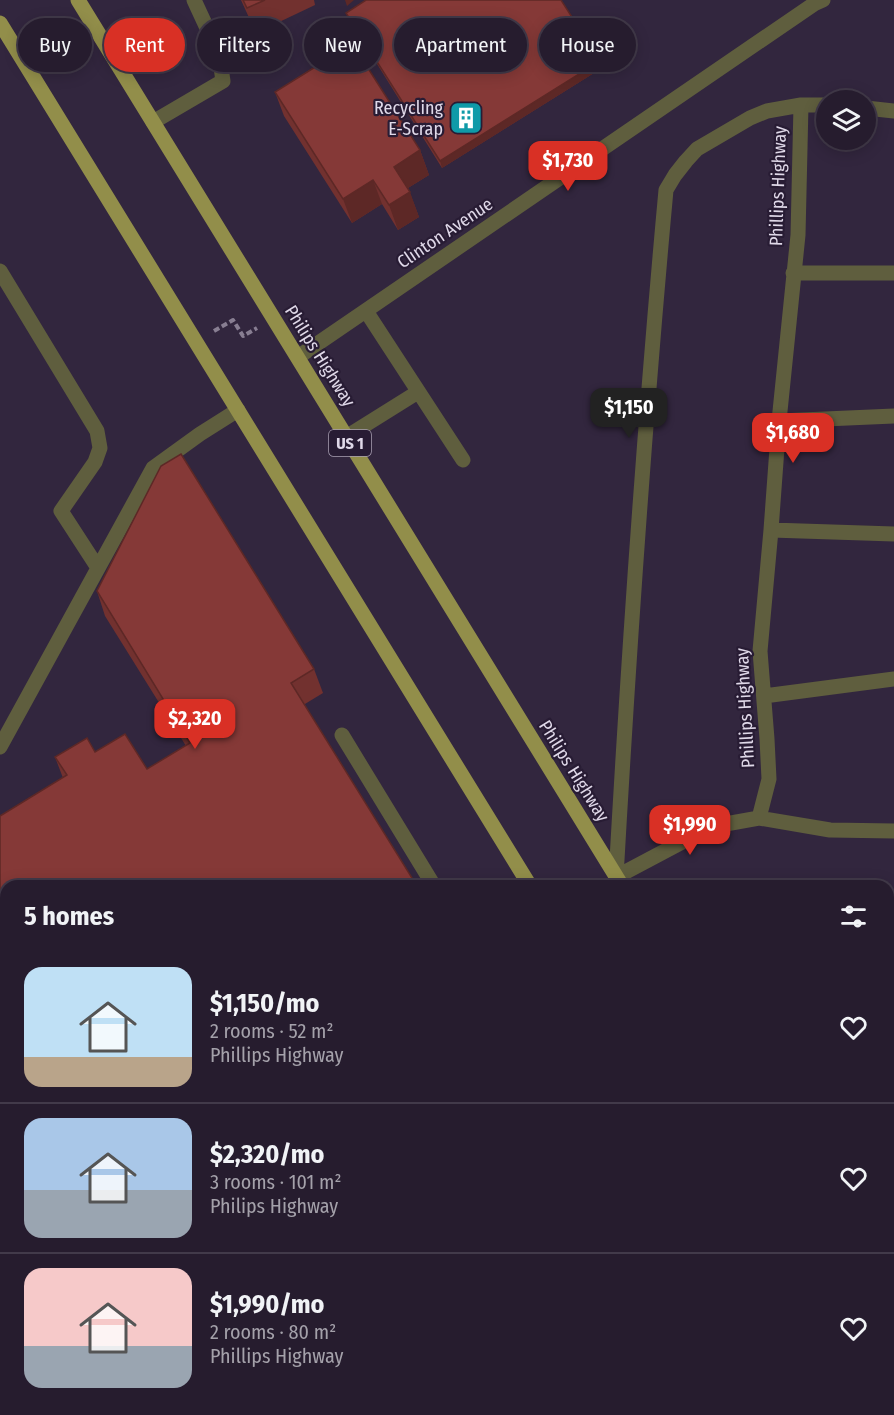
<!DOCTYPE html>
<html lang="en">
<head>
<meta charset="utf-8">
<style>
	body { margin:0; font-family:"Fira Sans Condensed",sans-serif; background:#2e2536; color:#f1f3f6; height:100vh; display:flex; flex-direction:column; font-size:22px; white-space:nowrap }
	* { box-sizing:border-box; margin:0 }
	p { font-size:20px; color:#a4a1aa }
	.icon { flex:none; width:33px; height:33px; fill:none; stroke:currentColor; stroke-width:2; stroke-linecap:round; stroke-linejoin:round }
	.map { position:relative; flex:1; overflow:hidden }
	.panel { position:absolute; left:0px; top:880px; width:894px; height:536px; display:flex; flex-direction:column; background:#261c2e; border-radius:18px 18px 0 0; box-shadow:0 3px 15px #0003,0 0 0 2px #423a4a }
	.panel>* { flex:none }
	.banner { position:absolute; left:18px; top:18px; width:858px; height:54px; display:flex; gap:12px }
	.controls { position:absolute; left:816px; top:90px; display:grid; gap:12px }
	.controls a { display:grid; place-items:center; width:60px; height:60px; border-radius:50%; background:#261c2e; box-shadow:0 3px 15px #0003,0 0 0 2px #423a4a; font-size:30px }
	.price { position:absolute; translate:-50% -51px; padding:0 14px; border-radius:12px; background:#d93025; color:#fff; font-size:20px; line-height:39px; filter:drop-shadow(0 2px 3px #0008) }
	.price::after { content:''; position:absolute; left:50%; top:36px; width:18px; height:14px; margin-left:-9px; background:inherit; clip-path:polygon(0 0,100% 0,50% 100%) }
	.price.on { background:#222; color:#fff }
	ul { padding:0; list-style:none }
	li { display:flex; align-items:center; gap:18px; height:150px; padding:0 24px }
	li+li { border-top:2px solid #423a4a }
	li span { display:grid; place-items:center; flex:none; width:168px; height:120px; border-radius:18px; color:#555 }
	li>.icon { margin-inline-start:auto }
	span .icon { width:72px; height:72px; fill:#fffc; stroke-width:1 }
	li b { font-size:26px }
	h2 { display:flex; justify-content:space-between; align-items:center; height:72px; padding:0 24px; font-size:26px }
	.pill { padding:0 21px; border-radius:27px; background:#261c2e; box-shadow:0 3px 15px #0003,0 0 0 2px #423a4a; font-size:21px; line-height:54px }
	.pill.on { background:#d93025; color:#fff }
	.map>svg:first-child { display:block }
</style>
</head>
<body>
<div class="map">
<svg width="894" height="1415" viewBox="0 0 894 1415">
	<rect width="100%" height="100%" fill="#32263e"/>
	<path fill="#375919" d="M894,924V1236L888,1239V927Z"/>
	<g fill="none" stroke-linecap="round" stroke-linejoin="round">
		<path stroke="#887e92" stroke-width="4" stroke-dasharray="6 3" stroke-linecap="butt" d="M214,331L233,320L243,336L257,328"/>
		<path stroke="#5f5e3e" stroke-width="15" d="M866,108L894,111
			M153,122L223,81L219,54L194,0
			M0,271L97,431L100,448L95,462L61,511L98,568
			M793,273H894
			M366,311L463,460
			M298,357L814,4L823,0
			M779,421L894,416
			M346,437L418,392
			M771,530L894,534
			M764,696L894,679
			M342,735L434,886
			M0,747L153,468L200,434L238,410
			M759,818L769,779L767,739L760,651L771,530L779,421L798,235L801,105
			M616,877C629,647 645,418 666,190L675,175L686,161L697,149L750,118L767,111L801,105H826
			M616,877L682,842L720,825L759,818L830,830L894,831
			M888,1272L894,1268
			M687,1410L690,1415
			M62,1415L70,1410
			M754,1415L762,1410"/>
		<path stroke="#928e4a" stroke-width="15" d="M78,0L622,886
			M0,23L530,886
			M888,1322L894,1332
			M888,1377L892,1378L894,1381
			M852,1410L855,1415"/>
	</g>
	<path fill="#72312f" d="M241,0H314L315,5L256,33Z
		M346,13L600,61L602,68L442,168L349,19Z
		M318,49L420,150L429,175L408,188L419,217L398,230L382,204L352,223L284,116L275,92L322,62Z
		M97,591L314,669L323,693L6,886V1410H10L3,1414L0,1409V816L63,778L55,757L95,752L147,769L186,746L105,616Z
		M169,1410H421L413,1415H172Z"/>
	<path fill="#5d2826" d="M345,0H354L347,6Z
		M600,61L602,68L442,168L440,161Z
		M420,150L429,175L403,191L394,167Z
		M373,180L382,204L352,223L343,199Z
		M410,192L419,217L398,230L389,205Z"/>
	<path fill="#853937" stroke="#5d2826" stroke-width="1.5" d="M243,0H265L247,8Z
		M366,0H561L600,61L440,161L346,13Z
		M345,32L420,150L394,167L410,192L389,205L373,180L343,199L275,92L325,61L318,49Z
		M181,454L314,669L291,683L417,886H6V1383L0,1386V816L67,775L55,757L87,738L95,752L125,734L147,769L190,743L97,591L161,466Z
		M173,1410H383L375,1415H176Z"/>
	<defs>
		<g id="building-square" transform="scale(1.725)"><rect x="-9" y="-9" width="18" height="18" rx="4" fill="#0f9aa8" stroke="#281c34"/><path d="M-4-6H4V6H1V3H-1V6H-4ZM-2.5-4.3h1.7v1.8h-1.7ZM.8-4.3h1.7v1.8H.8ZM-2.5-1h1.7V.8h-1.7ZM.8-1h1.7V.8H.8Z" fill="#fff"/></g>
	</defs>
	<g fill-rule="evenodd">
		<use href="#building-square" x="466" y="118"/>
	</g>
	<g text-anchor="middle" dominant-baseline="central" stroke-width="4.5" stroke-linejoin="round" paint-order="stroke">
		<rect fill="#281c34" stroke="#a9a0b3" stroke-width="1.5" x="329" y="430" width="42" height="26" rx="4.5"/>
		<g font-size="16" font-weight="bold" fill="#e0d9e9">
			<text x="350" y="443">US 1</text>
		</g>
		<g font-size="18" fill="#e0d9e9" stroke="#281c34" text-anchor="end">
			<text x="443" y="108">Recycling<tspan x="443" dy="21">E-Scrap</tspan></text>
		</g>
		<g font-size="18" fill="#e0d9e9" stroke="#281c34">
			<text transform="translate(778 186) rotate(-88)">Phillips Highway</text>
			<text transform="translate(445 233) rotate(-34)">Clinton Avenue</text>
			<text transform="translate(320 356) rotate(58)">Philips Highway</text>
			<text transform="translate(745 708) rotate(-93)">Phillips Highway</text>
			<text transform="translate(574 771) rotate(58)">Philips Highway</text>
		</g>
	</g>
</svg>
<div class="controls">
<a><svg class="icon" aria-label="layers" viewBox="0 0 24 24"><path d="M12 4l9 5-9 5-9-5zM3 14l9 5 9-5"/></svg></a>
</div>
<b class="price" style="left:568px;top:192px">$1,730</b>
<b class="price on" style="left:629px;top:439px">$1,150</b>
<b class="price" style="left:793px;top:464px">$1,680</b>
<b class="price" style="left:195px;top:750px">$2,320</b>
<b class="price" style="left:690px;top:856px">$1,990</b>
<div class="banner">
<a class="pill">Buy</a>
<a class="pill on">Rent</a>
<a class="pill">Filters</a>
<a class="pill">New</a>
<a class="pill">Apartment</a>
<a class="pill">House</a>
</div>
<section class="panel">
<h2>5 homes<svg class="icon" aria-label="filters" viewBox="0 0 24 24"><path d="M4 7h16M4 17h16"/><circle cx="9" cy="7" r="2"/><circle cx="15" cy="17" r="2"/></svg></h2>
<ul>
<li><span style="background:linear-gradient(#bfe0f5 75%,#b9a48a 0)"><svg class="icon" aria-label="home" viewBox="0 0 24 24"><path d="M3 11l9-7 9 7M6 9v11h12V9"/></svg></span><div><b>$1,150/mo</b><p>2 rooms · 52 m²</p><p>Phillips Highway</p></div><svg class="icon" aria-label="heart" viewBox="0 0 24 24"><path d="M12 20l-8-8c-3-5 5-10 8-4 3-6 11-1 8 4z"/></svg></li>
<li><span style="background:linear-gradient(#a9c7e8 60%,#9aa5b1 0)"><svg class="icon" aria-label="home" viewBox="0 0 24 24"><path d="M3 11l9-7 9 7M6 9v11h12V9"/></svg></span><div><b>$2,320/mo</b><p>3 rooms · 101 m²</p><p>Philips Highway</p></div><svg class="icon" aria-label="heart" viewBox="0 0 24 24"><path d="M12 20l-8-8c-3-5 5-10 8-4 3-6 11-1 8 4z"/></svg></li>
<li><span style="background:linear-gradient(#f6c9c9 65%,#9aa5b1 0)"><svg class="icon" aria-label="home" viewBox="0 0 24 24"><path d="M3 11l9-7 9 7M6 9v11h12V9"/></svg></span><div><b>$1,990/mo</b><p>2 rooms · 80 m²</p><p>Phillips Highway</p></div><svg class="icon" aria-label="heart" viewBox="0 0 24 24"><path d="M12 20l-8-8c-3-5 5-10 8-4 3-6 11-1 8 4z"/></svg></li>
</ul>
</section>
</div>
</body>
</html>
